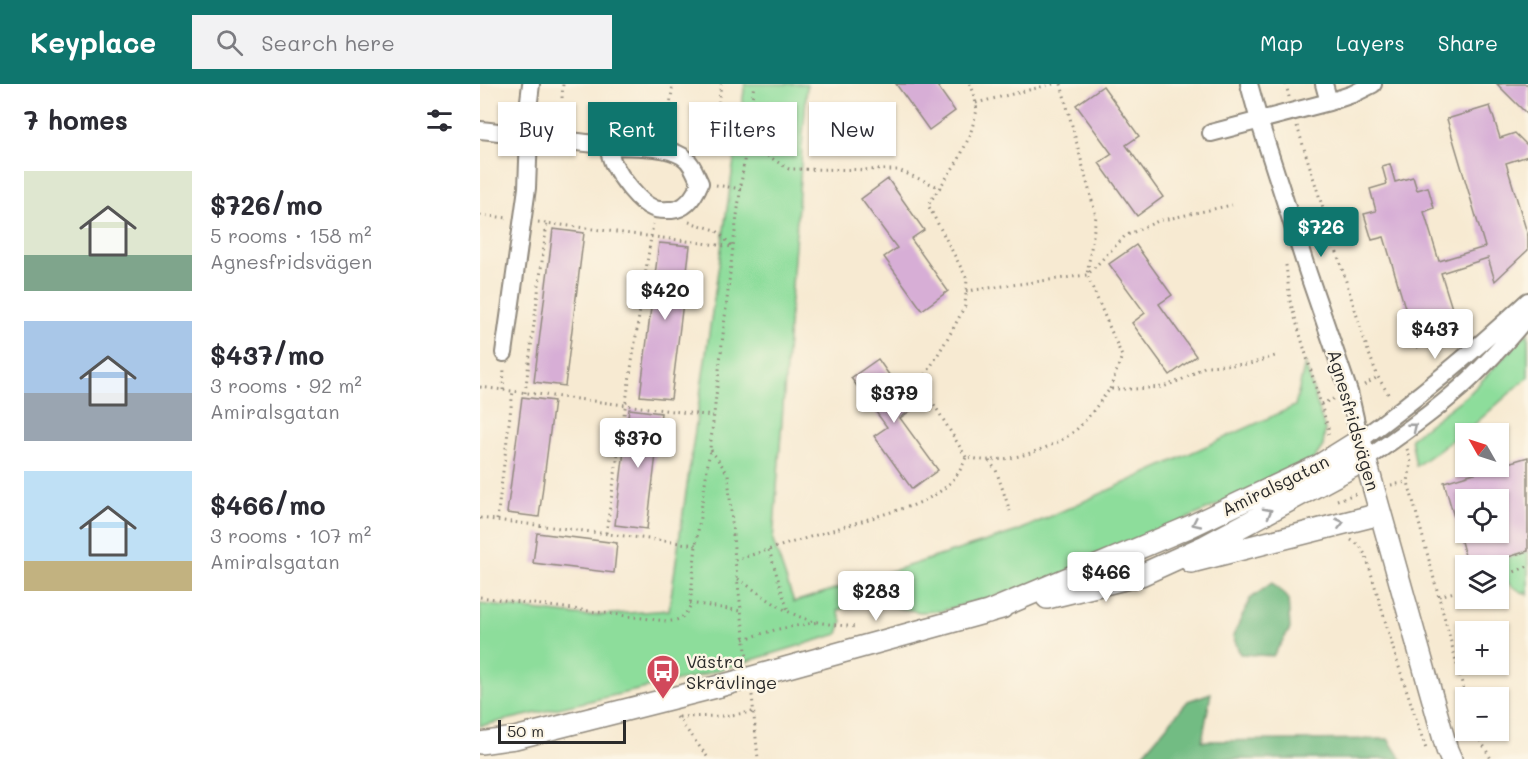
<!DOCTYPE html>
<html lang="en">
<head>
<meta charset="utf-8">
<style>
	body { margin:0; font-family:Mali,sans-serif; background:#f2f2f3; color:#2b2b33; height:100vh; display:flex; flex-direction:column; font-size:22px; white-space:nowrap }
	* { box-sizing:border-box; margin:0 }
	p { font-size:20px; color:#7c7c81 }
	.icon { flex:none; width:33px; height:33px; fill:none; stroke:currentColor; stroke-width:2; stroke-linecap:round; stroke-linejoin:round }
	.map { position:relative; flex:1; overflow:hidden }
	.panel { display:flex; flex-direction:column; background:#fff; width:480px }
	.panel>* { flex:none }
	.guide { position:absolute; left:18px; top:18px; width:570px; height:54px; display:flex; gap:12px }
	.needle { width:39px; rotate:309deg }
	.buttons { position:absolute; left:975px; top:339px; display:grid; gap:12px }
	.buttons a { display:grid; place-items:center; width:54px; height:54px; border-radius:0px; background:#fff; box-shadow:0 2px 4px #0004; font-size:30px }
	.scale { position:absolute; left:18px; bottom:15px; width:128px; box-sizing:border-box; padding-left:6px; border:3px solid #2b2b2b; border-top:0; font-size:16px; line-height:21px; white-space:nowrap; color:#2b2b2b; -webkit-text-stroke:4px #fcf5e5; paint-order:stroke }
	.price { position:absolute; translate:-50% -51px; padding:0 14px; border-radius:6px; background:#fff; color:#222; font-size:20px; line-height:39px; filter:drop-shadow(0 2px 3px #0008) }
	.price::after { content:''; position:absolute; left:50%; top:36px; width:18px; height:14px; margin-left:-9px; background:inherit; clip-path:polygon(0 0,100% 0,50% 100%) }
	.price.active { background:#0f766e; color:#fff }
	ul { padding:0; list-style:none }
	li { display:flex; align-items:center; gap:18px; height:150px; padding:0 24px }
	li span { display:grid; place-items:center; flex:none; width:168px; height:120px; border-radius:0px; color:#555 }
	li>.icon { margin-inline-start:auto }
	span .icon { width:72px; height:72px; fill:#fffc; stroke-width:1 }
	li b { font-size:26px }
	h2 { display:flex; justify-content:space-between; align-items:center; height:72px; padding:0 24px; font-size:26px }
	.chip { padding:0 21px; border-radius:0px; background:#fff; box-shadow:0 2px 4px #0004; font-size:21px; line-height:54px }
	.chip.active { background:#0f766e; color:#fff }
	header { display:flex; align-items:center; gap:36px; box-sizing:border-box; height:84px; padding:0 30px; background:#0f766e; color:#fff }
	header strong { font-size:28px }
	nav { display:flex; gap:33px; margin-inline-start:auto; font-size:21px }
	.search { width:420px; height:54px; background:#f2f2f3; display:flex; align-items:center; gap:15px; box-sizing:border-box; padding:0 21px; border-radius:0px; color:#7c7c81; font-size:22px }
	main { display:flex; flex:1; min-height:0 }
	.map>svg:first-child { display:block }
</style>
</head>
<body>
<header>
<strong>Keyplace</strong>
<div class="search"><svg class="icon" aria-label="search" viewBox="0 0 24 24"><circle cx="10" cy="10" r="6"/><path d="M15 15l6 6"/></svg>Search here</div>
<nav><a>Map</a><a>Layers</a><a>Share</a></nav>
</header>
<main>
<section class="panel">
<h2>7 homes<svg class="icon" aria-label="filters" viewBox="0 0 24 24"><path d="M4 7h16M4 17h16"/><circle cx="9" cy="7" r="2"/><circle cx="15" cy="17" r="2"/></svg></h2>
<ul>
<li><span style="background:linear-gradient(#dfe7d0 70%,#7fa58c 0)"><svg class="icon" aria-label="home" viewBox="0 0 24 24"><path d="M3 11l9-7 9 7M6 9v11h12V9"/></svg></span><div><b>$726/mo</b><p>5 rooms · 158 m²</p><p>Agnesfridsvägen</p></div></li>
<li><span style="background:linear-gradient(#a9c7e8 60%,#9aa5b1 0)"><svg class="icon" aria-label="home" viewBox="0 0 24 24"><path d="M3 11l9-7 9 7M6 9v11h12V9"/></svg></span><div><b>$437/mo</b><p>3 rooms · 92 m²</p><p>Amiralsgatan</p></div></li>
<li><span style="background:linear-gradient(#bfe0f5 75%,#c2b280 0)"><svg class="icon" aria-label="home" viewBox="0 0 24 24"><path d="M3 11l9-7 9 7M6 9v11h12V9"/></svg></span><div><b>$466/mo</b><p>3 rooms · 107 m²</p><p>Amiralsgatan</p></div></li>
</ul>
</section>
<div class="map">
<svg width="1048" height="675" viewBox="0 0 1048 675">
	<rect width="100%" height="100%" fill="#fcf5e5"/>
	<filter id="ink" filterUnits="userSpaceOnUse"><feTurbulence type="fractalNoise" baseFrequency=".0167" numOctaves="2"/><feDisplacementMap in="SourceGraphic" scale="12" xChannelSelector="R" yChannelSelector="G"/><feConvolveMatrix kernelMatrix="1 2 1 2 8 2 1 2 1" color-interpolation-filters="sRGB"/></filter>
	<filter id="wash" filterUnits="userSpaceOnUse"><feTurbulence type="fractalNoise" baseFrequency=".008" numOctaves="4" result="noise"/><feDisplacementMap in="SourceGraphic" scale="24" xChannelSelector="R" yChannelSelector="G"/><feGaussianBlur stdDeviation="1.35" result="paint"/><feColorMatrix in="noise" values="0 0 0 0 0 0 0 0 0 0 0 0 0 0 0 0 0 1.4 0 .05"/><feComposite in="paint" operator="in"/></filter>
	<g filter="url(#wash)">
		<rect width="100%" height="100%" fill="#f7ead2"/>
		<path fill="#8ddd9b" stroke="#5c8463" stroke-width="1.5" d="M265,0H327L293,457L314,518L538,447L815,322L825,279L845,346L843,362L832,378L572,496L461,527L440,528L387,518L358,526L362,537L358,550L219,592L0,642V520L106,532L189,526Z
			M1048,248V293L996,339L936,382L931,354L991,308Z
			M1048,467V511C1027,501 1024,499 1019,476Z"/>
		<path fill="#72bc83" stroke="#4e7457" stroke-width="1.5" d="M792,499L808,514L810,545L793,572L760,570L753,552L770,515Z
			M731,609L722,657L908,655L921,675H659L708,617Z"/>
		<g id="blocks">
			<path fill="#d7aed6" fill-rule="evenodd" d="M416,0H456L475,27L449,46Z
				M1017,0H1048V31Z
				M623,2L659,52L646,61L683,113L657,132L619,79L632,70L596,21Z
				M1010,22L1020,54L1035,49L1048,62V72L1026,79L1048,152V166L1015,197L1008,174L961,189L975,234L937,264L904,153L892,156L884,130L896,127L890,105L907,100L902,82L910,80L915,98L933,93L937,106L948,103L954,124L944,128L959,177L1005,163L967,35Z
				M408,95L444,146L431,155L468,207L442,226L404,173L417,164L381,115Z
				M73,145L104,149L85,302L54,298Z
				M179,159L210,162L191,315L160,312Z
				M656,161L692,211L679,220L716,272L690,291L652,239L665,229L629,180Z
				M398,275L433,325L420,334L458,386L432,405L394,352L407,343L371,294Z
				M42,313L74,317L59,433L27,429Z
				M149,325L181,329L167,445L135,441Z
				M1048,373V467L999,482H988L964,398ZM986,416H1018V448H986Z
				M57,449L137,459L134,489L53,479Z"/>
		</g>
	</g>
	<g filter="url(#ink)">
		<use href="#blocks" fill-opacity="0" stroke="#918a7e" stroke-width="1.5"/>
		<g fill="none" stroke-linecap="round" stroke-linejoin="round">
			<g stroke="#918a7e" stroke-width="20">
				<path id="minor" d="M769,0L779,36L828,189L869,308L880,356C939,313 994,267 1048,217
					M844,0L849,18
					M0,46C42,50 83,57 125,61C148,64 182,60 202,72C212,78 215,89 220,99C215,111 207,125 192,126C186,126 178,127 173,124C158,118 141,94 133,79C131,74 129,67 127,62
					M731,49L849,18L873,10L893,0
					M45,50L51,0
					M24,269L47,104L49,51
					M885,376C914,356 943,336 971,312C999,289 1024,260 1048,232"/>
			</g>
			<g stroke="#918a7e" stroke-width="24">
				<path id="major" d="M711,478L900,430
					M567,514L661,491L725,462L885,376
					M508,528L709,443L772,413L840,381L880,356L967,666L971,675
					M294,587L522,524
					M0,659L35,654L240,602"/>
			</g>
			<path stroke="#918a7e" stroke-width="3" stroke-dasharray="1.5 4.5" stroke-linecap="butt" d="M581,0L616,132L607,191L642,272L630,305
				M806,0L809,13
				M82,14L83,0
				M496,19L573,0
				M189,29L193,0
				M817,42L888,267L898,293L910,313
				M267,59L309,85L418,86L461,104
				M233,60L241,0
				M236,101L261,105
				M0,131L28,134
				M58,138L253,163
				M209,138L236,146L252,162
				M806,181L810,217L848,344V355
				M486,207L607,191L645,152L678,137L752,121
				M884,301L898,293
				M0,303L233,332
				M23,306L24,284
				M45,309L67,139
				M841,320L853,315
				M927,365L931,378L928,398L986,614
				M231,366L248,390L255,476L267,575
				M486,373L441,299L473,245L485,222L487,195L448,121L479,75L490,51L497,26L494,9L490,0
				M509,377L516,386L530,427
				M911,401L928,398
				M857,416L876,410
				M0,434L216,461
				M17,436L33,307
				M126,449L173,140
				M871,456L880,462L886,472L917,577L946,665
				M289,466L308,527
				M255,476L434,421C458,411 477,399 486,373C493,374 502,377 509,376C537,376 581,362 600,342C611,331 620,317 630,305H655L683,303L701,296L726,282L770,280L795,272
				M258,495C277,507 296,523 318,532C336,540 358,541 377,543
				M1018,495L1048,482
				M959,512L986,505
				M0,513L186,537C198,538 205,533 210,522L216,461L230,365L253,163L274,0
				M210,519L261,527
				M264,555L298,545L339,538
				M272,611L278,675
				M197,633L229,675
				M199,633L243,632L273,628
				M995,646L1011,675"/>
			<use href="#minor" stroke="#fff" stroke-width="16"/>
			<use href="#major" stroke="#fff" stroke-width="21"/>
			<g stroke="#918a7e" stroke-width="24" stroke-linecap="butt">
				<path id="major-bridge" d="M240,602L294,587"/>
			</g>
			<use href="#major-bridge" stroke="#fff" stroke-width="21"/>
		</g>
		<defs><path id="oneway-chevron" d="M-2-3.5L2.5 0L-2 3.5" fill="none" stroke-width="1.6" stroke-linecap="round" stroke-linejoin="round" transform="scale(1.5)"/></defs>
		<g stroke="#a0a0a0">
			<use href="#oneway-chevron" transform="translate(933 343) rotate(-39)"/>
			<use href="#oneway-chevron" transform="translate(788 428) rotate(-28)"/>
			<use href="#oneway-chevron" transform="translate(716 439) rotate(155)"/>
			<use href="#oneway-chevron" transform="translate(860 439) rotate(-14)"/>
		</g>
	</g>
	<defs>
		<g id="bus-pin" transform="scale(1.725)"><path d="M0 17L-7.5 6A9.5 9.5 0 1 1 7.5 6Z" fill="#d1495b" stroke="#fcf5e5"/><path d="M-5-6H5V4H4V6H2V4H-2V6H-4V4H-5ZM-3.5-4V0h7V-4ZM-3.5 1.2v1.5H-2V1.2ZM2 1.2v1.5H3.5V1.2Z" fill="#fff"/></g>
	</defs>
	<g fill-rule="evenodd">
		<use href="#bus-pin" x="183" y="587"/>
	</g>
	<g text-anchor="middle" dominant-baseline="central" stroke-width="5" stroke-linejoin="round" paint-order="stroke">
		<g font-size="18" fill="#2b2b2b" stroke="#fcf5e5">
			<text transform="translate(874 336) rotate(74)">Agnesfridsvägen</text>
			<text transform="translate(795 401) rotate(-26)">Amiralsgatan</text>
		</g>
		<g font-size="18" fill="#2b2b2b" stroke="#fcf5e5" text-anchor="start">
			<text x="206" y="577">Västra<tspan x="206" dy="21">Skrävlinge</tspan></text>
		</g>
	</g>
</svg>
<div class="buttons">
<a><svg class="needle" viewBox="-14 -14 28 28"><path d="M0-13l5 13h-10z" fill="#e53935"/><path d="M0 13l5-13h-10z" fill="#7c7c81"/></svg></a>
<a><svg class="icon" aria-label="locate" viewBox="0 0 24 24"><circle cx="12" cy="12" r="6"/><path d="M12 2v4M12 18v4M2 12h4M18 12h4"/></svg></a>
<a><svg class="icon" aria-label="layers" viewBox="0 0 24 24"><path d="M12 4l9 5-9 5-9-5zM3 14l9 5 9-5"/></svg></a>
<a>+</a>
<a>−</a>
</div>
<div class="scale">50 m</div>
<b class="price active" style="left:841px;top:174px">$726</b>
<b class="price" style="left:185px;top:237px">$420</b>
<b class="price" style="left:955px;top:276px">$437</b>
<b class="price" style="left:414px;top:340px">$379</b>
<b class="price" style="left:158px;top:385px">$370</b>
<b class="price" style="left:626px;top:519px">$466</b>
<b class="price" style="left:396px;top:538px">$283</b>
<div class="guide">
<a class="chip">Buy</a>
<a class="chip active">Rent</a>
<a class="chip">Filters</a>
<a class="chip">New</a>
</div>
</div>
</main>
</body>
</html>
